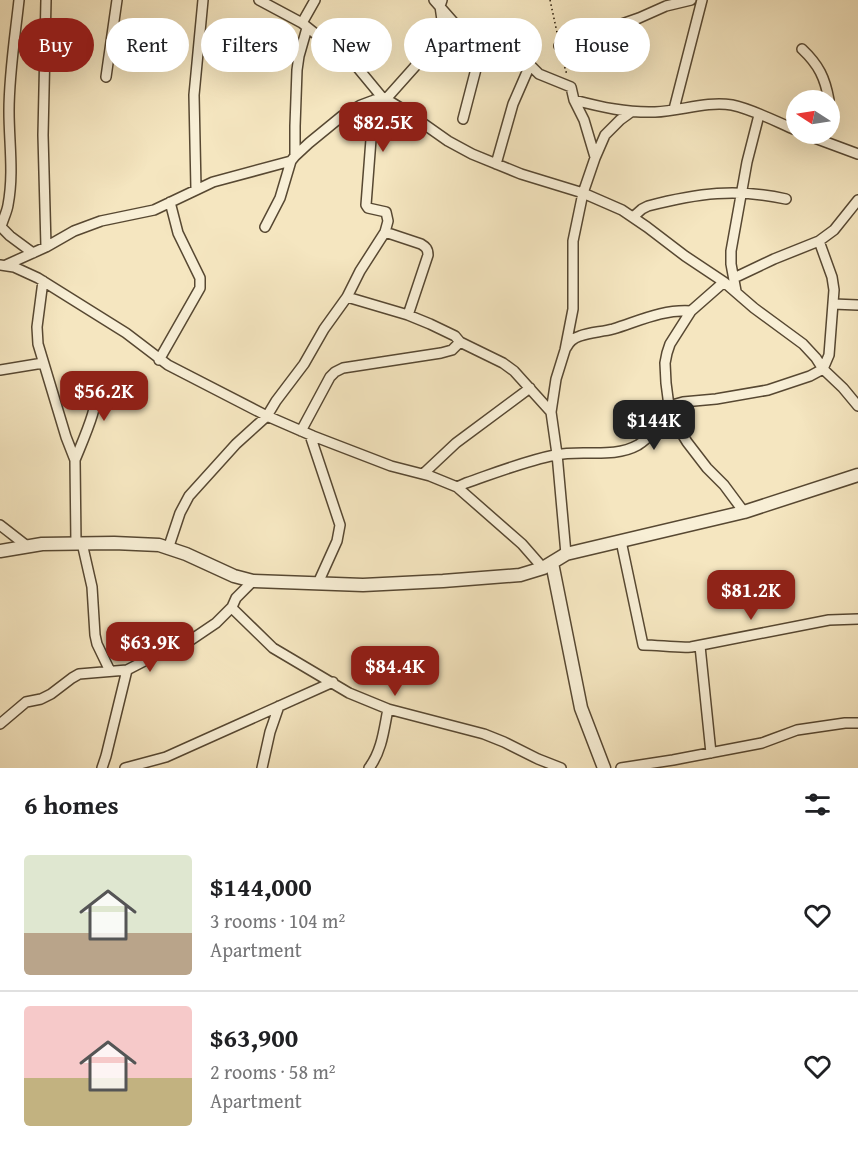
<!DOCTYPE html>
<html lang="en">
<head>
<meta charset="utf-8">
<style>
	body { margin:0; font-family:"Gentium Book Plus",serif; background:#f2f2f2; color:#202124; height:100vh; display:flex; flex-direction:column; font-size:22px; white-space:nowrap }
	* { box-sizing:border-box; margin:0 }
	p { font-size:20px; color:#757577 }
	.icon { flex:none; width:33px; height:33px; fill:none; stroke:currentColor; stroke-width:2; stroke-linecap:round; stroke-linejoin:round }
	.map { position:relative; height:768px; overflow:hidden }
	.side { display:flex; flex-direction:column; background:#fff; flex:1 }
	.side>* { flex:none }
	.hud { position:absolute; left:18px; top:18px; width:822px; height:54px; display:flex; gap:12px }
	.needle { width:39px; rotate:282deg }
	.fabs { position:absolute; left:786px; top:90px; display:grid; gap:12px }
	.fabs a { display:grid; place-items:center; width:54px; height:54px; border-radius:50%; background:#fff; box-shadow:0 6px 24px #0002; font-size:30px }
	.price { position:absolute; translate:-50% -51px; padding:0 14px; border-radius:12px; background:#8f2418; color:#fff; font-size:20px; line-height:39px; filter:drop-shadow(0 2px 3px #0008) }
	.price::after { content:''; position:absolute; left:50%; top:36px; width:18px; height:14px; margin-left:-9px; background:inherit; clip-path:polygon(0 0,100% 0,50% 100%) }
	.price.current { background:#222; color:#fff }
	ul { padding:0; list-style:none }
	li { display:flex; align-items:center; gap:18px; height:150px; padding:0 24px }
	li+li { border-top:2px solid #e0e0e0 }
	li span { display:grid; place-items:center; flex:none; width:168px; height:120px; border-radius:6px; color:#555 }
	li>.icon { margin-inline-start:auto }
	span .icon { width:72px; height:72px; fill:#fffc; stroke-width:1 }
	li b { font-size:26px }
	h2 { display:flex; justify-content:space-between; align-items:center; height:72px; padding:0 24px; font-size:26px }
	.tag { padding:0 21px; border-radius:27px; background:#fff; box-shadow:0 6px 24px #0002; font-size:21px; line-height:54px }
	.tag.current { background:#8f2418; color:#fff }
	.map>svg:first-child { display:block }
</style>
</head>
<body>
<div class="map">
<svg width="858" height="768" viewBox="0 0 858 768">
	<rect width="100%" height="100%" fill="#f5e6c0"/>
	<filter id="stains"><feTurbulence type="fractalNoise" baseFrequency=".00333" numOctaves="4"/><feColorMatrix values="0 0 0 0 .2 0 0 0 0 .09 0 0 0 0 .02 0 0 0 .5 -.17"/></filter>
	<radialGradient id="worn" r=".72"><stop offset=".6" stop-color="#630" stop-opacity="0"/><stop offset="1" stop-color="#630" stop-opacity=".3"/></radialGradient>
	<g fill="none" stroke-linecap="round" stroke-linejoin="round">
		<g stroke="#574832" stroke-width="12">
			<path id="minor" d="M259,0L302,23L357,67L381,96L404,110L448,141L472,154L521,174L583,193L622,210L647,227L685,256L724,282L754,308L803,344L816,358L823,369L843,388L858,406
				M434,0L463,33
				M302,23L315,0
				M442,32L463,33L483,42L530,65L539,74L571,87L574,100L584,120L595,157
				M559,46L639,18L666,6L691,0
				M802,49C819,65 825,78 829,100
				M106,77L117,0
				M386,99L419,62L442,32V20L440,6L442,0
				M574,100C601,107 627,113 655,112C681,111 706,101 732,105C752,109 777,122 796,130
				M830,107V118
				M674,109L702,0
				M463,119L483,42
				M804,134L858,154
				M295,156V126L297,70L299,56L307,28
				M496,164L513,104L530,65
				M196,189L194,95L203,0
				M633,217L642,209L648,206C698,193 736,188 786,199
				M0,226L10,236L33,253
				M1,227C3,219 7,212 8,205C14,173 9,143 9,111C9,74 15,37 19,0
				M265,227L280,198L291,161L295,156L309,143L342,116L361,105L377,99
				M385,232L421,244C426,247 428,249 428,255L408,315
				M46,247L43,135L46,0
				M0,265L14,267L38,278L126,333L168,365L267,416L313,436L391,466L430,476L457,487L522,544L543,568
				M6,265L46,247L74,231L101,221L154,210L213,182L291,161
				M734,278L774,259L819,241L834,230L858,200
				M43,281L37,327L38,344L66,437L75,460L76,543
				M724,282L691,311L670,344L667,353L665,363L666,383L669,406L676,424L687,442L707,468L724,485L744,512
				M736,291L731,264V251L747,162L759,115
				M347,297L408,315L430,324L455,336L460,342L503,363L514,371L551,412
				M833,304L858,305
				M566,348C569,342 573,338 580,336C590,332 602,332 613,329C639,321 663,309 691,311
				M159,360L200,288V278L178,233L170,202
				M0,370L43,363
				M301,431L330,377L335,372L343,368L441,353L452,350L460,342
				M310,435L340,525L337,541L318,583
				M75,460C86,433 99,406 98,377
				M423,474L456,443L530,388
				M457,487L466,483C495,473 525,461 555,455C582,449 613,459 638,445C653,436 660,420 669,406L683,402L716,399L768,390L810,376L823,369L829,355L834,290L832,277L819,241
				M0,525L27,546
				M621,541L643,645C659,645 675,648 691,647L829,620L858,619
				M82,543L92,587L95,635L97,644L110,671
				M168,549L180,513L189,496L236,444L267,416L276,401L304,364L324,329L347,297L360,271L385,232L388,221L386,212L368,208L366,205L374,100
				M566,554L557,454L551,412L556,379L565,350L573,309V241L583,193L595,158L605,135L620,120L631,112
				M232,607L234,610L273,648L349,693L388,709L484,734L504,742L538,759L561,768
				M700,646L711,753
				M0,724L26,702L41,699L51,694L72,678L79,674L127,670
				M102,768L106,756L127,670L156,655L179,648L216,623L232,607L236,598L253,581
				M125,768L166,757L333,682
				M262,768L270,732L279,706
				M369,768C382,751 384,729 388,709
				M621,768L673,760L762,743L797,730L845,723H858"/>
		</g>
		<g stroke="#574832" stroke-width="15">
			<path id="tertiary" d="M0,551L42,544L114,543L159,545L186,554L234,576L253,581L363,585L443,581L520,575L543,568L566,554L744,512L858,475
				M552,563L581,708L604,768"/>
		</g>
		<path stroke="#221403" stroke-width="1.5" stroke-dasharray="1.5 3" stroke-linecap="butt" d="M550,0L558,37
			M561,54L567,75"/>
		<use href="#minor" stroke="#f8efd6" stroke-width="9"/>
		<use href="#tertiary" stroke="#f8efd6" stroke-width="12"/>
	</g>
	<rect width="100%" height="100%" filter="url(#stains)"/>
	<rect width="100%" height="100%" fill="url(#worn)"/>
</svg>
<div class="fabs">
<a><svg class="needle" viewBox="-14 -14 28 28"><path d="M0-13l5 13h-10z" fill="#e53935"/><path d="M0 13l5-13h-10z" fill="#757577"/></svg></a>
</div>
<b class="price" style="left:383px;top:153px">$82.5K</b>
<b class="price" style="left:104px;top:422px">$56.2K</b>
<b class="price current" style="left:654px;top:451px">$144K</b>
<b class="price" style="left:751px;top:621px">$81.2K</b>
<b class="price" style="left:150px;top:673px">$63.9K</b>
<b class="price" style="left:395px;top:697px">$84.4K</b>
<div class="hud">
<a class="tag current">Buy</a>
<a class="tag">Rent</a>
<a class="tag">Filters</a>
<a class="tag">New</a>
<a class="tag">Apartment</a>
<a class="tag">House</a>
</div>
</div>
<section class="side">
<h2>6 homes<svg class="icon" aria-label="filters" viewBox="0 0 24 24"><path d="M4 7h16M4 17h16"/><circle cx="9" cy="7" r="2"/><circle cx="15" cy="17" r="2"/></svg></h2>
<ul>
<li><span style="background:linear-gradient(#dfe7d0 65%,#b9a48a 0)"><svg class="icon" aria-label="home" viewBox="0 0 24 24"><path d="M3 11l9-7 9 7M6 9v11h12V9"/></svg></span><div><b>$144,000</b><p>3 rooms · 104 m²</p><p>Apartment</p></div><svg class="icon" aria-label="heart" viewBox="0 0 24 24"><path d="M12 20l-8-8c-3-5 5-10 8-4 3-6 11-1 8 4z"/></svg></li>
<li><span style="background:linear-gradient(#f6c9c9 60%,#c2b280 0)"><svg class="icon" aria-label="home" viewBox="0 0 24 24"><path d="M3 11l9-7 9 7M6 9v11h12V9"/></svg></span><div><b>$63,900</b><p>2 rooms · 58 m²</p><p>Apartment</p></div><svg class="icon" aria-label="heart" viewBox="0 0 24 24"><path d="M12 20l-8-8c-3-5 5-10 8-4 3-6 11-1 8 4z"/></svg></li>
</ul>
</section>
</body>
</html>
